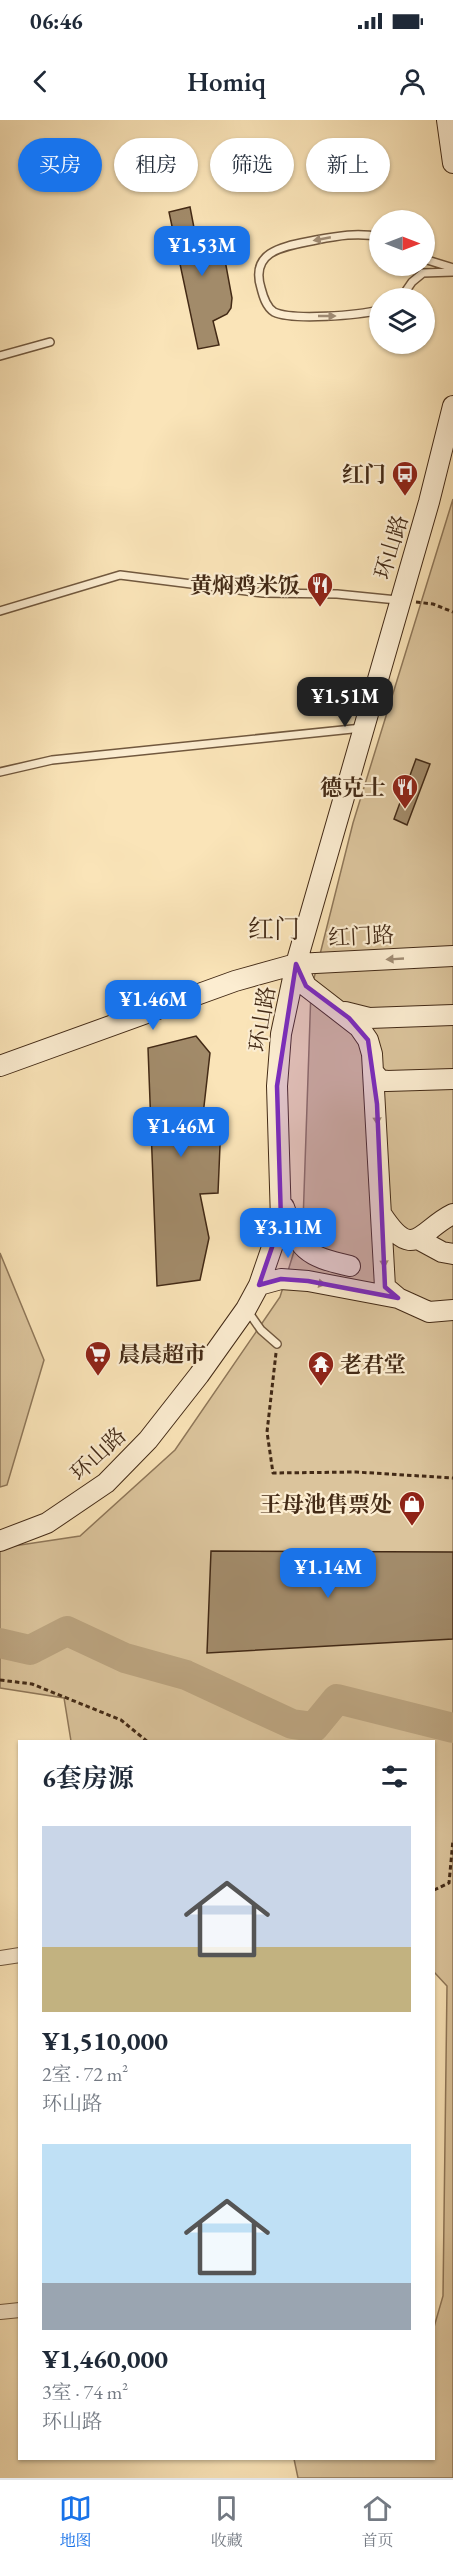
<!DOCTYPE html>
<html lang="zh">
<head>
<meta charset="utf-8">
<style>
	body { margin:0; font-family:"EB Garamond","Noto Serif SC",serif; background:#f6f6f7; color:#1f2937; height:100vh; display:flex; flex-direction:column; font-size:22px; white-space:nowrap }
	* { box-sizing:border-box; margin:0 }
	p { font-size:20px; color:#747a83 }
	.icon { flex:none; width:33px; height:33px; fill:none; stroke:currentColor; stroke-width:2; stroke-linecap:round; stroke-linejoin:round }
	.map { position:relative; flex:1; overflow:hidden }
	.side { position:absolute; left:18px; top:1620px; width:417px; height:720px; display:flex; flex-direction:column; background:#fff; border-radius:0px; box-shadow:0 2px 4px #0004 }
	.side>* { flex:none }
	.top-card { position:absolute; left:18px; top:18px; width:417px; height:54px; display:flex; gap:12px }
	.needle { width:39px; rotate:90deg }
	.tools { position:absolute; left:369px; top:90px; display:grid; gap:12px }
	.tools a { display:grid; place-items:center; width:66px; height:66px; border-radius:50%; background:#fff; box-shadow:0 2px 4px #0004; font-size:30px }
	.price { position:absolute; translate:-50% -51px; padding:0 14px; border-radius:12px; background:#1a73e8; color:#fff; font-size:20px; line-height:39px; filter:drop-shadow(0 2px 3px #0008) }
	.price::after { content:''; position:absolute; left:50%; top:36px; width:18px; height:14px; margin-left:-9px; background:inherit; clip-path:polygon(0 0,100% 0,50% 100%) }
	.price.on { background:#222; color:#fff }
	ul { padding:0; list-style:none }
	li { display:grid; align-content:center; gap:12px; height:318px; padding:0 24px }
	li span { display:grid; place-items:center; height:186px; border-radius:0px; color:#555 }
	li>.icon { margin-inline-start:auto }
	span .icon { width:108px; height:108px; fill:#fffc; stroke-width:1 }
	li b { font-size:26px }
	h2 { display:flex; justify-content:space-between; align-items:center; height:72px; padding:0 24px; font-size:26px }
	.tag { padding:0 21px; border-radius:27px; background:#fff; box-shadow:0 2px 4px #0004; font-size:21px; line-height:54px }
	.tag.on { background:#1a73e8; color:#fff }
	.status { display:flex; justify-content:space-between; align-items:center; height:42px; padding:0 30px; background:#fff; direction:ltr }
	.status svg { height:16px; fill:currentColor }
	header { display:flex; justify-content:space-between; align-items:center; height:78px; padding:0 24px; background:#fff; font-size:27px; font-weight:600 }
	.dock { display:flex; justify-content:space-around; align-items:center; height:84px; border-top:2px solid #e0e1e3; background:#fff; font-size:16px; color:#747a83 }
	.dock a { display:grid; justify-items:center; gap:3px }
	.dock .on { color:#1a73e8 }
	.map>svg:first-child { display:block }
</style>
</head>
<body>
<div class="status"><b>06:46</b><svg viewBox="0 0 49 12"><path d="M0 12V9h3v3zM5 12V6h3v6zM10 12V3h3v9zM15 12V0h3v12zM26 1h20v11H26zM47 4h2v5h-2z"/></svg></div>
<header><svg class="icon" aria-label="back" viewBox="0 0 24 24"><path d="M15 5l-7 7 7 7"/></svg>Homiq<svg class="icon" aria-label="person" viewBox="0 0 24 24"><circle cx="12" cy="8" r="4"/><path d="M4 21q1-7 8-7t8 7"/></svg></header>
<div class="map">
<svg width="453" height="2358" viewBox="0 0 453 2358">
	<rect width="100%" height="100%" fill="#fae4b8"/>
	<filter id="stains"><feTurbulence type="fractalNoise" baseFrequency=".00333" numOctaves="4"/><feColorMatrix values="0 0 0 0 .2 0 0 0 0 .09 0 0 0 0 .02 0 0 0 .5 -.17"/></filter>
	<radialGradient id="worn" r=".72"><stop offset=".6" stop-color="#630" stop-opacity="0"/><stop offset="1" stop-color="#630" stop-opacity=".3"/></radialGradient>
	<path fill="#dbc49c" stroke="#8f7759" stroke-width="1.5" d="M453,379V2358H298L294,2339L434,2338V2207L443,2176L447,1866L434,1852V1622L71,1621L64,1578L0,1568V1428L80,1416L175,1330L280,1177L303,1102L311,870L353,703Z
		M0,1133L44,1240L7,1365L0,1367Z"/>
	<g fill="none" stroke-linecap="round" stroke-linejoin="round">
		<path stroke="#bca581" stroke-width="30" d="M0,1523L30,1530L67,1511L125,1538L186,1555L292,1604L314,1607L337,1579L453,1608"/>
	</g>
	<path fill="#a28b6a" stroke="#432a16" stroke-width="1.5" d="M190,87L195,113H206L216,117L222,124L232,178L231,188L227,194L213,201L219,225L198,229L169,92Z
		M416,639L430,644L407,705L394,699Z
		M196,916L210,933L202,1004L221,1002L218,1073L200,1074L209,1118L200,1160L157,1166L148,928Z
		M211,1431L453,1432V1519L207,1533Z"/>
	<g fill="none" stroke-linecap="round" stroke-linejoin="round">
		<g stroke="#71583e" stroke-width="10">
			<path id="lane" d="M380,117C358,112 337,116 316,120C288,126 249,129 261,168C263,176 266,187 274,192C293,201 359,195 380,190
				M424,139L453,148
				M401,178L412,162L423,153L453,152
				M0,236L50,222
				M0,491L120,455L263,473L337,474L397,480
				M0,652L52,640L362,608
				M247,1190L261,1210L277,1224"/>
		</g>
		<g stroke="#71583e" stroke-width="16">
			<path id="street" d="M0,1838L20,1835
				M0,2192L20,2190"/>
		</g>
		<g stroke="#432a16" stroke-width="22">
			<path id="secondary" d="M447,0L453,43
				M296,844L306,866L359,907L368,920L372,934L385,1167L398,1178
				M345,892L369,898L453,895
				M0,946L235,861L296,844L453,836
				M374,953L380,960L387,961L453,959
				M284,1087C299,1130 305,1136 350,1146
				M382,1095C414,1143 420,1110 453,1094
				M418,1119L442,1132L453,1134
				M259,1165L281,1159L308,1161L398,1178L429,1192L453,1190
				M0,1421L47,1403L106,1363L148,1320L199,1255L246,1189L259,1165L281,1101L277,966L281,914L296,844L429,382L453,286"/>
		</g>
		<path stroke="#432a16" stroke-width="3" stroke-dasharray="4.5 3" stroke-linecap="butt" d="M416,482L433,484L453,492
			M276,1233L267,1312L273,1353L356,1352L453,1358
			M0,1560L32,1564L121,1600L148,1622
			M434,1770L449,1763L453,1720"/>
		<use href="#lane" stroke="#fcedd1" stroke-width="7"/>
		<use href="#street" stroke="#fcedd1" stroke-width="14"/>
		<use href="#secondary" stroke="#fcedd1" stroke-width="20"/>
	</g>
	<defs><path id="oneway-solid" d="M-6-.8H1V-3.2L6.5 0L1 3.2V.8H-6Z" transform="scale(1.5)"/></defs>
	<g fill="#a08c74">
		<use href="#oneway-solid" transform="translate(322 119) rotate(169)"/>
		<use href="#oneway-solid" transform="translate(327 196)"/>
		<use href="#oneway-solid" transform="translate(395 839) rotate(177)"/>
		<use href="#oneway-solid" transform="translate(377 996) rotate(87)"/>
		<use href="#oneway-solid" transform="translate(384 1139) rotate(88)"/>
		<use href="#oneway-solid" transform="translate(317 1163) rotate(11)"/>
	</g>
	<path fill="#7b2cbf" fill-opacity="0.2" stroke="#7b2cbf" stroke-width="4.5" stroke-linejoin="round" d="M296,844L306,866L349,898L368,920L377,984L385,1167L398,1178L308,1161L281,1159L259,1165L281,1101L277,966Z"/>
	<defs>
		<g id="bus-pin" transform="scale(1.35)"><path d="M0 17L-7.5 6A9.5 9.5 0 1 1 7.5 6Z" fill="#8f2418" stroke="#fcedd1"/><path d="M-5-6H5V4H4V6H2V4H-2V6H-4V4H-5ZM-3.5-4V0h7V-4ZM-3.5 1.2v1.5H-2V1.2ZM2 1.2v1.5H3.5V1.2Z" fill="#fff"/></g>
		<g id="restaurant-pin" transform="scale(1.35)"><path d="M0 17L-7.5 6A9.5 9.5 0 1 1 7.5 6Z" fill="#8f2418" stroke="#fcedd1"/><path d="M-5-6h1v4h1v-4h1v4h1v-4h1v5L-1.5 .5V6h-2V.5L-5-1ZM5-6V6H3V1.5H1.5Q1.5-4 5-6Z" fill="#fff"/></g>
		<g id="supermarket-pin" transform="scale(1.35)"><path d="M0 17L-7.5 6A9.5 9.5 0 1 1 7.5 6Z" fill="#8f2418" stroke="#fcedd1"/><path d="M-6-5.5h2.5l.6 2H6L4.5 2H-2.5L-4.4-4H-6ZM-1.5 3.2a1.3 1.3 0 1 0 .1 0ZM3 3.2a1.3 1.3 0 1 0 .1 0Z" fill="#fff"/></g>
		<g id="temple-pin" transform="scale(1.35)"><path d="M0 17L-7.5 6A9.5 9.5 0 1 1 7.5 6Z" fill="#8f2418" stroke="#fcedd1"/><path d="M0-6L5-2H3V0L6.5 2.5H4V6H1.5V3h-3V6H-4V2.5H-6.5L-3 0V-2H-5Z" fill="#fff"/></g>
		<g id="shop-pin" transform="scale(1.35)"><path d="M0 17L-7.5 6A9.5 9.5 0 1 1 7.5 6Z" fill="#8f2418" stroke="#fcedd1"/><path d="M-5-2.5h2.3a2.7 3.5 0 0 1 5.4 0H5L5.5 6h-11ZM-1.5-2.5h3a1.5 2.3 0 0 0-3 0Z" fill="#fff"/></g>
	</defs>
	<g fill-rule="evenodd">
		<use href="#bus-pin" x="405" y="354"/>
		<use href="#restaurant-pin" x="320" y="465"/>
		<use href="#restaurant-pin" x="405" y="667"/>
		<use href="#supermarket-pin" x="98" y="1234"/>
		<use href="#temple-pin" x="321" y="1244"/>
		<use href="#shop-pin" x="412" y="1384"/>
	</g>
	<g text-anchor="middle" dominant-baseline="central" stroke-width="4.5" stroke-linejoin="round" paint-order="stroke">
		<g font-size="22" font-weight="bold" fill="#432a16" stroke="#fcedd1" text-anchor="end">
			<text x="386" y="354">红门</text>
			<text x="300" y="465">黄焖鸡米饭</text>
			<text x="386" y="667">德克士</text>
			<text x="118" y="1234" text-anchor="start">晨晨超市</text>
			<text x="340" y="1244" text-anchor="start">老君堂</text>
			<text x="392" y="1384">王母池售票处</text>
		</g>
		<g font-size="22" fill="#432a16" stroke="#fcedd1">
			<text transform="translate(391 427) rotate(-73)">环山路</text>
			<text transform="translate(361 816) rotate(-3)">红门路</text>
			<text transform="translate(262 899) rotate(-81)">环山路</text>
			<text transform="translate(98 1334) rotate(-43)">环山路</text>
		</g>
		<g font-size="26" fill="#432a16" stroke="#fcedd1">
			<text x="274" y="809">红门</text>
		</g>
	</g>
	<rect width="100%" height="100%" filter="url(#stains)"/>
	<rect width="100%" height="100%" fill="url(#worn)"/>
</svg>
<div class="tools">
<a><svg class="needle" viewBox="-14 -14 28 28"><path d="M0-13l5 13h-10z" fill="#e53935"/><path d="M0 13l5-13h-10z" fill="#747a83"/></svg></a>
<a><svg class="icon" aria-label="layers" viewBox="0 0 24 24"><path d="M12 4l9 5-9 5-9-5zM3 14l9 5 9-5"/></svg></a>
</div>
<b class="price" style="left:202px;top:157px">¥1.53M</b>
<b class="price on" style="left:345px;top:608px">¥1.51M</b>
<b class="price" style="left:153px;top:911px">¥1.46M</b>
<b class="price" style="left:181px;top:1038px">¥1.46M</b>
<b class="price" style="left:288px;top:1139px">¥3.11M</b>
<b class="price" style="left:328px;top:1479px">¥1.14M</b>
<div class="top-card">
<a class="tag on">买房</a>
<a class="tag">租房</a>
<a class="tag">筛选</a>
<a class="tag">新上</a>
</div>
<section class="side">
<h2>6套房源<svg class="icon" aria-label="filters" viewBox="0 0 24 24"><path d="M4 7h16M4 17h16"/><circle cx="9" cy="7" r="2"/><circle cx="15" cy="17" r="2"/></svg></h2>
<ul>
<li><span style="background:linear-gradient(#c9d6e8 65%,#c2b280 0)"><svg class="icon" aria-label="home" viewBox="0 0 24 24"><path d="M3 11l9-7 9 7M6 9v11h12V9"/></svg></span><div><b>¥1,510,000</b><p>2室 · 72 m²</p><p>环山路</p></div></li>
<li><span style="background:linear-gradient(#bfe0f5 75%,#9aa5b1 0)"><svg class="icon" aria-label="home" viewBox="0 0 24 24"><path d="M3 11l9-7 9 7M6 9v11h12V9"/></svg></span><div><b>¥1,460,000</b><p>3室 · 74 m²</p><p>环山路</p></div></li>
</ul>
</section>
</div>
<nav class="dock">
<a class="on"><svg class="icon" aria-label="map" viewBox="0 0 24 24"><path d="M3 6l6-2 6 2 6-2v14l-6 2-6-2-6 2zM9 4v14M15 6v14"/></svg>地图</a>
<a><svg class="icon" aria-label="saved" viewBox="0 0 24 24"><path d="M7 4h10v16l-5-4-5 4z"/></svg>收藏</a>
<a><svg class="icon" aria-label="home" viewBox="0 0 24 24"><path d="M3 11l9-7 9 7M6 9v11h12V9"/></svg>首页</a>
</nav>
</body>
</html>
